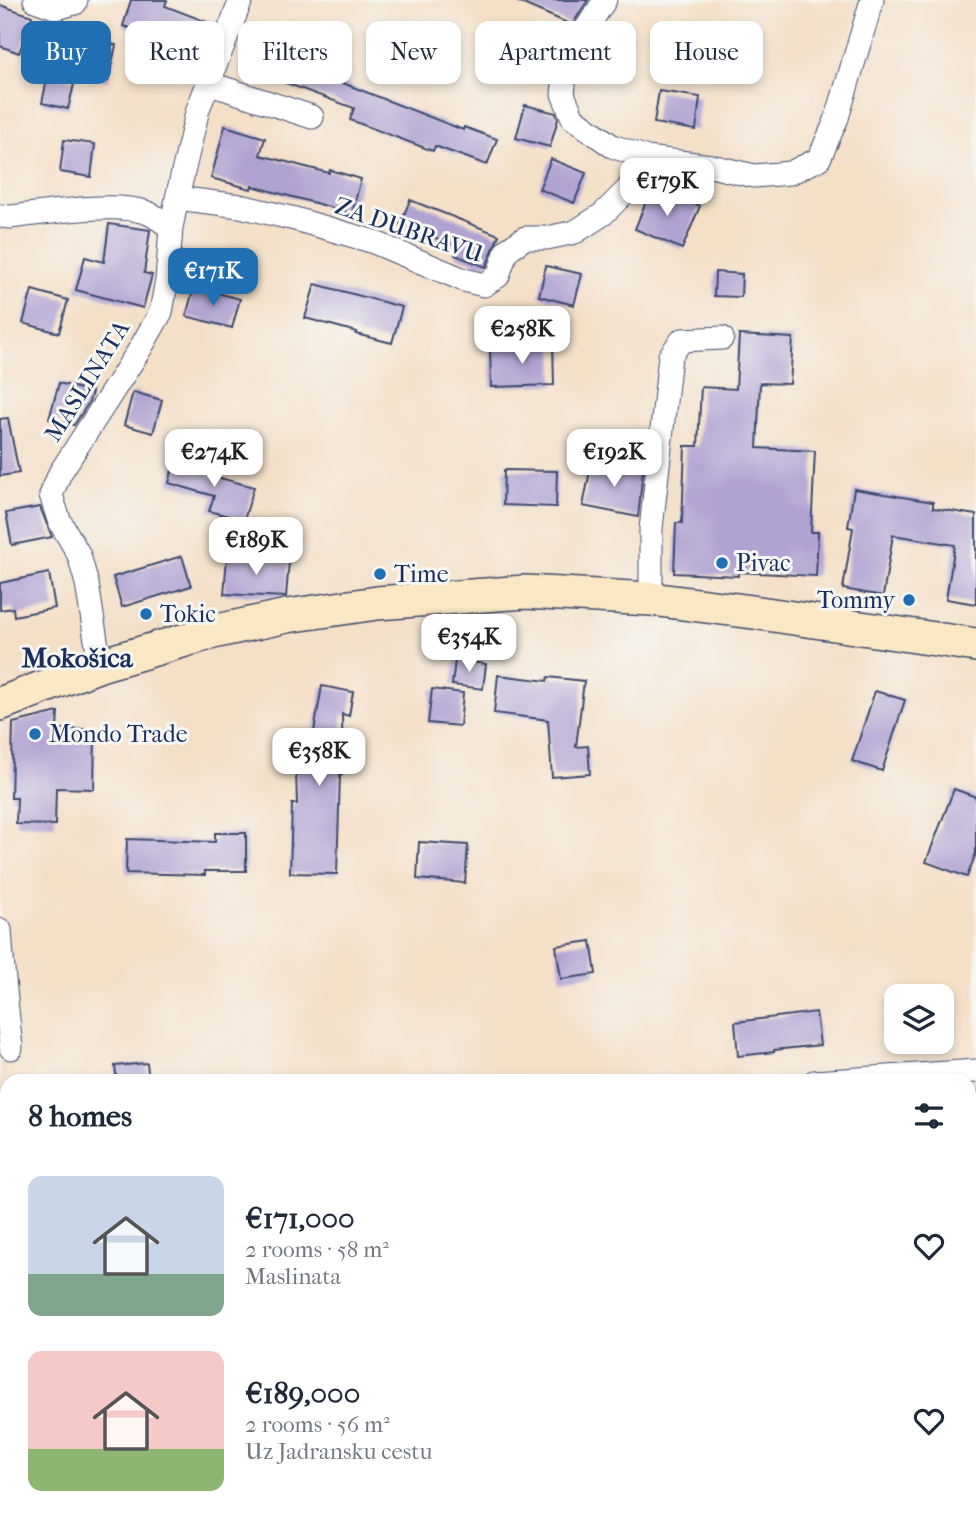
<!DOCTYPE html>
<html lang="en">
<head>
<meta charset="utf-8">
<style>
	body { margin:0; font-family:"IM FELL French Canon",serif; background:#f2f2f3; color:#1f2937; height:100vh; display:flex; flex-direction:column; font-size:26px; white-space:nowrap }
	* { box-sizing:border-box; margin:0 }
	p { font-size:23px; color:#747a83 }
	.icon { flex:none; width:38px; height:38px; fill:none; stroke:currentColor; stroke-width:2; stroke-linecap:round; stroke-linejoin:round }
	.map { position:relative; flex:1; overflow:hidden }
	.drawer { position:absolute; left:0px; top:1074px; width:976px; height:450px; display:flex; flex-direction:column; background:#fff; border-radius:21px 21px 0 0; box-shadow:0 4px 10px #0003 }
	.drawer>* { flex:none }
	.top-card { position:absolute; left:21px; top:21px; width:934px; height:63px; display:flex; gap:14px }
	.buttons { position:absolute; left:884px; top:984px; display:grid; gap:14px }
	.buttons a { display:grid; place-items:center; width:70px; height:70px; border-radius:14px; background:#fff; box-shadow:0 4px 10px #0003; font-size:35px }
	.price { position:absolute; translate:-50% -60px; padding:0 16px; border-radius:14px; background:#fff; color:#222; font-size:23px; line-height:46px; filter:drop-shadow(0 2px 4px #0008) }
	.price::after { content:''; position:absolute; left:50%; top:42px; width:21px; height:16px; margin-left:-10px; background:inherit; clip-path:polygon(0 0,100% 0,50% 100%) }
	.price.current { background:#1f6fb2; color:#fff }
	ul { padding:0; list-style:none }
	li { display:flex; align-items:center; gap:21px; height:175px; padding:0 28px }
	li span { display:grid; place-items:center; flex:none; width:196px; height:140px; border-radius:14px; color:#555 }
	li>.icon { margin-inline-start:auto }
	span .icon { width:84px; height:84px; fill:#fffc; stroke-width:1 }
	li b { font-size:30px }
	h2 { display:flex; justify-content:space-between; align-items:center; height:84px; padding:0 28px; font-size:30px }
	.tag { padding:0 24px; border-radius:14px; background:#fff; box-shadow:0 4px 10px #0003; font-size:24px; line-height:63px }
	.tag.current { background:#1f6fb2; color:#fff }
	.map>svg:first-child { display:block }
</style>
</head>
<body>
<div class="map">
<svg width="976" height="1524" viewBox="0 0 976 1524">
	<rect width="100%" height="100%" fill="#f6f6f2"/>
	<filter id="ink" filterUnits="userSpaceOnUse"><feTurbulence type="fractalNoise" baseFrequency=".0143" numOctaves="2"/><feDisplacementMap in="SourceGraphic" scale="14" xChannelSelector="R" yChannelSelector="G"/><feConvolveMatrix kernelMatrix="1 2 1 2 8 2 1 2 1" color-interpolation-filters="sRGB"/></filter>
	<filter id="wash" filterUnits="userSpaceOnUse"><feTurbulence type="fractalNoise" baseFrequency=".00686" numOctaves="4" result="noise"/><feDisplacementMap in="SourceGraphic" scale="28" xChannelSelector="R" yChannelSelector="G"/><feGaussianBlur stdDeviation="1.57" result="paint"/><feColorMatrix in="noise" values="0 0 0 0 0 0 0 0 0 0 0 0 0 0 0 0 0 1.4 0 .05"/><feComposite in="paint" operator="in"/></filter>
	<g filter="url(#wash)">
		<rect width="100%" height="100%" fill="#f4dfc7"/>
		<path fill="#5cbfda" stroke="#3c779c" stroke-width="2" d="M970,1085H976V1524H31L43,1517H970Z"/>
		<g id="blocks">
			<path fill="#b0a2d2" d="M131,0H167L165,6L215,25L197,71L165,59L172,41L123,26Z
				M514,0H588L572,25Z
				M0,5L32,16L19,53L0,46Z
				M81,38L116,45L108,81L73,73Z
				M267,38L345,69L340,82L463,130L464,127L497,139L487,165L435,146L433,151L350,120L354,108L275,79L274,81L254,73Z
				M48,75L75,80L68,109L42,103Z
				M659,91L700,97L696,130L654,123Z
				M525,105L556,113L558,119L550,147L516,138Z
				M225,126L265,138L260,155L329,173L330,170L361,179L352,213L252,186L251,189L211,178Z
				M64,140L95,144L91,177L60,172Z
				M551,159L586,173L574,203L539,189Z
				M652,187L700,206L682,249L635,229Z
				M410,200L499,235L486,267L455,255L458,246L400,225Z
				M109,224L150,230L144,273L152,275L143,308L76,290L85,257L104,262Z
				M546,266L582,274L574,305L539,296Z
				M715,272L742,274L741,297L714,296Z
				M315,284L402,307L392,343L356,334L357,332L305,318Z
				M194,287L240,299L232,328L186,316Z
				M32,290L68,300L59,333L23,323Z
				M739,335L793,338L790,384L760,383L757,448L815,451L811,532H818L816,576L738,572V576L674,573L676,523H682L685,446H698L701,387L736,389Z
				M553,344L554,385L491,387L490,347Z
				M59,383L92,392L89,402L74,425L49,419Z
				M133,392L162,400L153,433L124,425Z
				M8,418L19,473L0,476V419Z
				M175,460L209,469L208,475L254,487L244,520L209,511L214,496L169,483Z
				M592,461L643,470L638,517L583,506Z
				M504,470L557,471L556,507L503,505Z
				M854,489L933,502V508L976,515V604L946,599L955,545L893,535L883,596L843,589L853,528L848,527Z
				M40,507L52,537L12,545L6,513Z
				M182,556L191,586L122,607L113,577Z
				M227,557L289,561L286,597L224,594Z
				M49,573L55,608L14,616L13,608L0,610V583Z
				M455,660L486,664L483,689L452,685Z
				M498,675L547,681L548,677L584,681L576,747L588,746L590,774L552,777L548,720L494,713Z
				M322,686L353,692L349,716L342,714L343,774H340L337,874L290,873L292,804H297L295,738L313,737Z
				M432,689L463,693L460,726L428,723Z
				M875,691L905,700L882,771L852,761Z
				M58,712L57,729H95L94,789L56,788L55,825L16,824L17,798H11L13,723Z
				M954,789L976,797V853L967,877L926,862Z
				M215,833H246V871H205V875L126,873L127,839L215,842Z
				M419,842L468,845L465,883L417,879Z
				M591,941L596,974L561,979L556,946Z
				M816,1012L820,1045L774,1050V1052L738,1056L735,1022Z
				M147,1063L149,1082H117L115,1066Z"/>
		</g>
	</g>
	<g filter="url(#ink)">
		<use href="#blocks" fill-opacity="0" stroke="#3c496e" stroke-width="2"/>
		<g fill="none" stroke-linecap="round" stroke-linejoin="round">
			<g stroke="#3c496e" stroke-width="25">
				<path id="street" d="M35,0L57,8L75,3L76,0
					M208,83L312,117
					M647,158L711,166L754,176L790,173L819,159L837,118L872,0
					M177,198L240,206L295,219L371,241L464,280L484,285L498,276L507,250L525,238H547L575,232L603,214L628,189L647,158L612,146L573,118L563,94L567,58L605,0
					M0,216L10,217C46,213 115,201 148,213C156,216 164,223 171,228
					M651,599V529L670,356L682,340L722,338
					M100,665L87,584L79,555L59,520L51,495L60,473L140,349L161,312L167,280L171,228L177,198L198,109L241,0
					M0,930L3,970L11,1048
					M814,1082L976,1071
					M0,1470L7,1467"/>
			</g>
			<g stroke="#3c496e" stroke-width="36">
				<path id="secondary" d="M0,704L100,665L213,632L287,616L377,603L525,592L651,599L753,612L976,645"/>
			</g>
			<use href="#street" stroke="#fff" stroke-width="23"/>
			<use href="#secondary" stroke="#fae7c3" stroke-width="33"/>
		</g>
	</g>
	<g fill="#1f6fb2" stroke="#f6f6f2" stroke-width="2.5">
		<circle cx="722" cy="563" r="7"/>
		<circle cx="380" cy="574" r="7"/>
		<circle cx="909" cy="600" r="7"/>
		<circle cx="146" cy="614" r="7"/>
		<circle cx="35" cy="734" r="7"/>
	</g>
	<g text-anchor="middle" dominant-baseline="central" stroke-width="6" stroke-linejoin="round" paint-order="stroke">
		<g font-size="24" fill="#1b2f5e" stroke="#f6f6f2">
			<text transform="translate(409 230) rotate(19)">ZA DUBRAVU</text>
			<text transform="translate(87 381) rotate(-58)">MASLINATA</text>
		</g>
		<g font-size="24" fill="#1b2f5e" stroke="#f6f6f2" text-anchor="start">
			<text x="736" y="563">Pivac</text>
			<text x="394" y="574">Time</text>
			<text x="895" y="600" text-anchor="end">Tommy</text>
			<text x="160" y="614">Tokic</text>
			<text x="49" y="734">Mondo Trade</text>
		</g>
		<g font-size="28" font-weight="bold" fill="#1b2f5e" stroke="#f6f6f2">
			<text x="77" y="657">Mokošica</text>
		</g>
	</g>
</svg>
<div class="buttons">
<a><svg class="icon" aria-label="layers" viewBox="0 0 24 24"><path d="M12 4l9 5-9 5-9-5zM3 14l9 5 9-5"/></svg></a>
</div>
<b class="price" style="left:667px;top:218px">€179K</b>
<b class="price current" style="left:213px;top:308px">€171K</b>
<b class="price" style="left:522px;top:366px">€258K</b>
<b class="price" style="left:214px;top:489px">€274K</b>
<b class="price" style="left:614px;top:489px">€192K</b>
<b class="price" style="left:256px;top:577px">€189K</b>
<b class="price" style="left:469px;top:674px">€354K</b>
<b class="price" style="left:319px;top:788px">€358K</b>
<div class="top-card">
<a class="tag current">Buy</a>
<a class="tag">Rent</a>
<a class="tag">Filters</a>
<a class="tag">New</a>
<a class="tag">Apartment</a>
<a class="tag">House</a>
</div>
<section class="drawer">
<h2>8 homes<svg class="icon" aria-label="filters" viewBox="0 0 24 24"><path d="M4 7h16M4 17h16"/><circle cx="9" cy="7" r="2"/><circle cx="15" cy="17" r="2"/></svg></h2>
<ul>
<li><span style="background:linear-gradient(#c9d6e8 70%,#7fa58c 0)"><svg class="icon" aria-label="home" viewBox="0 0 24 24"><path d="M3 11l9-7 9 7M6 9v11h12V9"/></svg></span><div><b>€171,000</b><p>2 rooms · 58 m²</p><p>Maslinata</p></div><svg class="icon" aria-label="heart" viewBox="0 0 24 24"><path d="M12 20l-8-8c-3-5 5-10 8-4 3-6 11-1 8 4z"/></svg></li>
<li><span style="background:linear-gradient(#f6c9c9 70%,#8fb573 0)"><svg class="icon" aria-label="home" viewBox="0 0 24 24"><path d="M3 11l9-7 9 7M6 9v11h12V9"/></svg></span><div><b>€189,000</b><p>2 rooms · 56 m²</p><p>Uz Jadransku cestu</p></div><svg class="icon" aria-label="heart" viewBox="0 0 24 24"><path d="M12 20l-8-8c-3-5 5-10 8-4 3-6 11-1 8 4z"/></svg></li>
</ul>
</section>
</div>
</body>
</html>
